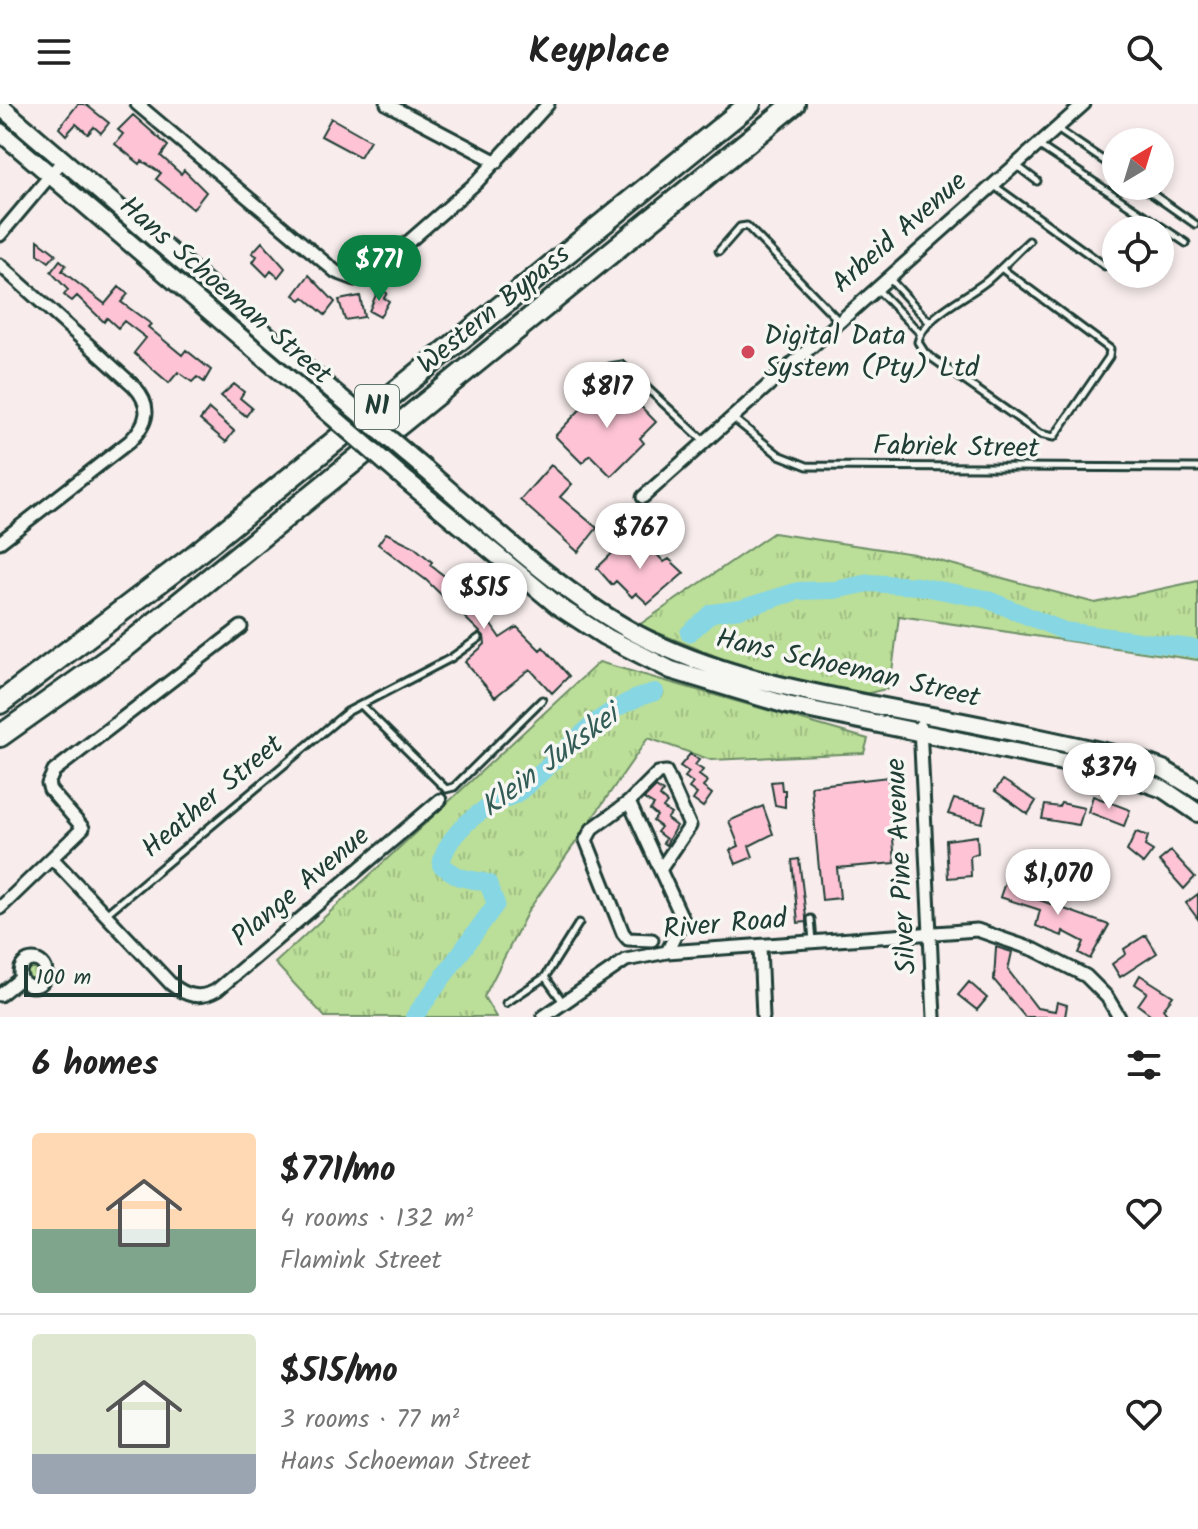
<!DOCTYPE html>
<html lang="en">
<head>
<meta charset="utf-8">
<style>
	body { margin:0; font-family:Kalam,sans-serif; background:#f6f6f6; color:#222; height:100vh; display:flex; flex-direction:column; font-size:30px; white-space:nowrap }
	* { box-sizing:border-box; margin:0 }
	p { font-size:26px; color:#767676 }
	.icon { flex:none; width:44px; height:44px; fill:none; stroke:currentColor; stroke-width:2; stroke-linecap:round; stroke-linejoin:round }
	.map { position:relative; height:913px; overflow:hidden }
	.sheet { display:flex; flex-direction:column; background:#fff; flex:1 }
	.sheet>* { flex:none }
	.needle { width:52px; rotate:38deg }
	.fabs { position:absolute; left:1102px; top:24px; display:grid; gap:16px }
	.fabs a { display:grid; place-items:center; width:72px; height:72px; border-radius:50%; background:#fff; box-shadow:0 4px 12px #0003; font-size:40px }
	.scale { position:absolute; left:24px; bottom:20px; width:158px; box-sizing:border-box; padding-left:8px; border:4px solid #1f3d34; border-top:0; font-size:22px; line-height:28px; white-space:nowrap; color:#1f3d34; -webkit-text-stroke:6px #f6f6f2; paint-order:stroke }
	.price { position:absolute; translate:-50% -68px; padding:0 18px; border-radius:28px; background:#fff; color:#222; font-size:26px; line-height:52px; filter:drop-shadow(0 2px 4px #0008) }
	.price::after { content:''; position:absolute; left:50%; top:48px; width:24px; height:18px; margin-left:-12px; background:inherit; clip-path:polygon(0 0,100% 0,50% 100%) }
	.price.selected { background:#0b8043; color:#fff }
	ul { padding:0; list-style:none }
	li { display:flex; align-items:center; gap:24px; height:200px; padding:0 32px }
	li+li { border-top:2px solid #e0e0e0 }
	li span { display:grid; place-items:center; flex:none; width:224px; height:160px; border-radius:8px; color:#555 }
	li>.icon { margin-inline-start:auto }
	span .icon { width:96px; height:96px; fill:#fffc; stroke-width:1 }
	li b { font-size:34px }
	h2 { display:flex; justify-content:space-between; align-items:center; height:96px; padding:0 32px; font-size:34px }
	header { display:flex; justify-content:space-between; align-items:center; height:104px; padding:0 32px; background:#fff; font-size:36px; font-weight:700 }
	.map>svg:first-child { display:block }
</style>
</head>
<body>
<header><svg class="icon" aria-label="menu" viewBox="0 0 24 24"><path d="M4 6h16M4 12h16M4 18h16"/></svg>Keyplace<svg class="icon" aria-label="search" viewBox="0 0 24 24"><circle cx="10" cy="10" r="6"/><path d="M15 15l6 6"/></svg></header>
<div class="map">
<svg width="1198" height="913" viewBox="0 0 1198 913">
	<defs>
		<pattern id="park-tufts" width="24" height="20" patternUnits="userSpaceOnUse" patternTransform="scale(2)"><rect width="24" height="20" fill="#bbde98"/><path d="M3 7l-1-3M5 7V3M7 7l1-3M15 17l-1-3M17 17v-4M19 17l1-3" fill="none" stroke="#a0bf84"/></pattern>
	</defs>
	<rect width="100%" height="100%" fill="#f8ecec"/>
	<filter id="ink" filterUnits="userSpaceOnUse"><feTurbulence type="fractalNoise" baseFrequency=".0125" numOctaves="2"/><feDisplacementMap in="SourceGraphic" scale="16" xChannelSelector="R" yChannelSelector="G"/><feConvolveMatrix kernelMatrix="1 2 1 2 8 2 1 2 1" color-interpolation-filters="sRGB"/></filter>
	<g filter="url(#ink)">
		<path fill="url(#park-tufts)" stroke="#6d8e66" stroke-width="2" d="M773,429L914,450L1095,499L1198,477V556L899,512L890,584L861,591L742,563L639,521Z
			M599,558L868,635L864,649L711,656L648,634L528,807L484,893L496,913H325L275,859Z
			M24 869a9 9 0 1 1 18 0a9 9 0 1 1-18 0Z"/>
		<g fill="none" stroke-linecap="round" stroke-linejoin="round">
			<path stroke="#87d6e4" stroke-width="18" d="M689,529L712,509L740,505L798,487L835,486L869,479L918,482L986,495L1064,527L1198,545
				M414,913L496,800L488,779L459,773L441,761C444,737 469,714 490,702C501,696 514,693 523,685C567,648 597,603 655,588"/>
		</g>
		<path fill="#fec4d6" stroke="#1f3d34" stroke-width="2" d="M78,0H85L109,19L101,29L94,23L88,30L76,20L66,31L59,24Z
			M133,11L168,42L161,52L181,70L184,66L206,88L193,105L156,75L161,69L142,57L140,60L115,40L123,30L118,26Z
			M331,14L370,36L360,53L321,32Z
			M38,136L56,150L49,158L38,150Z
			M262,138L285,164L278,173L271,167L267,172L253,158L257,152L252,149Z
			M60,156L66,161L62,167L105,200L119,183L128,190L121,198L151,220L148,223L182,251L186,246L211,266L204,278L197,273L192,278L178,268L169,279L134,249L146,234L124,217L118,224L107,214L104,218L77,192L72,197L64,191L68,186L51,168Z
			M309,171L335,198L325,211L304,193L301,196L294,191Z
			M379,184L387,189L384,194L389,197L380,213L369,207Z
			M360,192L364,213L345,216L339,196Z
			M618,279L656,318L640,334L644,339L611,372L590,351L582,359L555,332L589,296L594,302Z
			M234,280L244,288L240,294L252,304L246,312L221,292Z
			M209,305L234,327L226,338L200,316Z
			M551,361L572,380L560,393L597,424L578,448L520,396Z
			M386,429L413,442L432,458L430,461L471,492L500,534L517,523L540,546L543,543L569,572L552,589L530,565L495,593L465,558L485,540L484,532L426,476L378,440Z
			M628,434L643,449L649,442L664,458L669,455L684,469L648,500L636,489L632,493L616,477L612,481L597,464Z
			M690,650L699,656L695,661L703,666L699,671L707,677L703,683L712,690L703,703L693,696L697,690L689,684L693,679L685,673L689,668L680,662Z
			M888,673L895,759L837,764L840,794L822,796L811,682Z
			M1003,676L1036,697L1028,710L995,687Z
			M781,677L782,686H785V703L775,701L771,678Z
			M656,683L663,688L660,693L667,699L663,704L671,710L667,715L676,722L666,741L663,739L666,735L657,728L661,723L653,717L657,712L650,706L654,701L644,695Z
			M1093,692L1130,706L1124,722L1088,708Z
			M954,695L986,703L982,719L948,710Z
			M1061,699L1084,704L1079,721L1042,715L1045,701L1059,703Z
			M763,702L773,730L749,742L753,753L736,760L730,746L739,742L729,717Z
			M1136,728L1148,732L1145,742L1153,747L1143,760L1127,747Z
			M977,732L978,749L970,752L971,772L948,774L946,736Z
			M1171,747L1195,773L1184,785L1159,757Z
			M799,755L806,813V818L798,819L792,756Z
			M1007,773L1032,781L1028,792L1109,821L1090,855L1079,849L1084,838L1063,827L1062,832L1036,822L1040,806L1000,793Z
			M1198,790V815L1186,799Z
			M1146,831L1157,849L1120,873L1112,860L1126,850L1124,845Z
			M996,843L1012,848L1008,866L1037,904L1055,907L1057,898L1067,901L1065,913H1025L994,876Z
			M1140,871L1173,892L1163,905L1169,913H1154L1138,901L1147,888L1135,880Z
			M969,878L987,894L977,906L958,891Z"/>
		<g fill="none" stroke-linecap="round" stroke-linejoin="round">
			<g stroke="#1f3d34" stroke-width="11">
				<path id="service" d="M1057,25L1116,65
					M1038,41L1186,139
					M1016,61L1037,77
					M993,81L1105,162
					M1141,82L1195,120
					M719,147L740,123L747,122L838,216
					M1001,164L1110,245L1109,253L1054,333L1040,330L925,249L918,238C924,211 968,193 988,176C1002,164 1015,150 1029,137
					M888,173L930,219
					M876,184L920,229
					M582,292L610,263L622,261L703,336
					M734,315L779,351L807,362L1198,364
					M361,601L446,685L454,683L542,596
					M106,810L347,608L451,554L479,534
					M811,815L813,837
					M545,873L563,898
					M506,899L545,873L579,819"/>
			</g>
			<g stroke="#1f3d34" stroke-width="17">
				<path id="minor" d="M137,0L336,168L355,175L373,169L477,78L548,0
					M387,0L497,58
					M0,131L64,55
					M0,161L134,282C152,302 149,318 130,337L0,438
					M643,393L1084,0
					M920,622L934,913
					M629,698L592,725L586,736L623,829L628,835L652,836
					M52,754L171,880C186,892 200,896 217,886L440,696
					M660,766L690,722L666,668L658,669L629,698L683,816L667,848
					M0,804L83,724L50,686L48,680L54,667L241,523
					M760,842L763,913
					M20 869a13 13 0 1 1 26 0a13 13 0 1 1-26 0Z
					M0,891L21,874
					M543,913L626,856L667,848L977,826L1035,846L1086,872L1107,893L1119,913"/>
			</g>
			<g stroke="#1f3d34" stroke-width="22">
				<path id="secondary" d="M0,2L314,271
					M0,28L295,280
					M425,365C492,423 557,486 635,529C723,576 825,591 921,610C993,623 1065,639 1136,655L1163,665L1198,686
					M407,377L558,502L604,532L671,566L787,601L1121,670L1163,685L1198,709"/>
			</g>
			<g stroke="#1f3d34" stroke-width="26">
				<path id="motorway" d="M0,599L190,455L750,0
					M0,632L124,544L794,0"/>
			</g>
			<use href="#service" stroke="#f6f6f2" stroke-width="5"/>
			<use href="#minor" stroke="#f6f6f2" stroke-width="11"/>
			<use href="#secondary" stroke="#f6f6f2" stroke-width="16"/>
			<use href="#motorway" stroke="#f6f6f2" stroke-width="20"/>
			<g stroke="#1f3d34" stroke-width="22" stroke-linecap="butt">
				<path id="secondary-bridge" d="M314,271L425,365
					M295,280L407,377"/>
			</g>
			<use href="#secondary-bridge" stroke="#f6f6f2" stroke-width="16"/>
		</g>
	</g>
	<circle fill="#d1495b" stroke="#f6f6f2" stroke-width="3" cx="748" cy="248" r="8"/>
	<g text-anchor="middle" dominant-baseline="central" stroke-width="7" stroke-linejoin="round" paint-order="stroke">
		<rect fill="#f6f6f2" stroke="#60746d" stroke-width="2" x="355" y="281" width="44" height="44" rx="6"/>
		<g font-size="26" font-weight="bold" fill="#1f3d34">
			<text x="377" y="303">N1</text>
		</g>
		<g font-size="28" fill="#1f3d34" stroke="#f6f6f2">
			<text transform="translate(900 129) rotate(-41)">Arbeid Avenue</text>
			<text transform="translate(225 187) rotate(41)">Hans Schoeman Street</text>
			<text transform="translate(494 206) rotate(-39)">Western Bypass</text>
			<text transform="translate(956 344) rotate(1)">Fabriek Street</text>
			<text transform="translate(848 565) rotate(13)">Hans Schoeman Street</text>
			<text transform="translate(213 693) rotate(-40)">Heather Street</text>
			<text transform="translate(902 762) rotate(-93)">Silver Pine Avenue</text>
			<text transform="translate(301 783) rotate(-40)">Plange Avenue</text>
			<text transform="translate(725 821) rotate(-5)">River Road</text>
		</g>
		<g font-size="28" fill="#1f3d34" stroke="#f6f6f2" text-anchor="start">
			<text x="764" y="232">Digital Data<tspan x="764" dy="32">System (Pty) Ltd</tspan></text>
		</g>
		<g font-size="30" font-style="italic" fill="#345c57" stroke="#f6f6f2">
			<text transform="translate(550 658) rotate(-37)">Klein Jukskei</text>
		</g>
	</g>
</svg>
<div class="fabs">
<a><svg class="needle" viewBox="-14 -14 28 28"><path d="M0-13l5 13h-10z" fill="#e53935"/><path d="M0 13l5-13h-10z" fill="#767676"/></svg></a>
<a><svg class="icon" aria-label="locate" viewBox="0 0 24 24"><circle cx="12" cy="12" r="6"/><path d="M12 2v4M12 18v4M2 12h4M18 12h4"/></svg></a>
</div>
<div class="scale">100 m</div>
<b class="price selected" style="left:379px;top:199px">$771</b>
<b class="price" style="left:607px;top:326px">$817</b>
<b class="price" style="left:640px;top:467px">$767</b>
<b class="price" style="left:484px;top:527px">$515</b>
<b class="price" style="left:1109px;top:707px">$374</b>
<b class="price" style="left:1058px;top:813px">$1,070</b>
</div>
<section class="sheet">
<h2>6 homes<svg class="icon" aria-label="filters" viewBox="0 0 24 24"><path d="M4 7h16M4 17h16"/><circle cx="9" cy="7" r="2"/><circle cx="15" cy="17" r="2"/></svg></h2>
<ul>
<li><span style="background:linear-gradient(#ffd9b3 60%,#7fa58c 0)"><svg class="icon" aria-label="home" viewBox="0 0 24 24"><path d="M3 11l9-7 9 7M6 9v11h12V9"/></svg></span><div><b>$771/mo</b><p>4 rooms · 132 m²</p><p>Flamink Street</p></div><svg class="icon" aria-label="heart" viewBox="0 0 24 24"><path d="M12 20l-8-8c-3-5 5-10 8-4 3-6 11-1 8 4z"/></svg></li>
<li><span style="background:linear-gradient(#dfe7d0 75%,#9aa5b1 0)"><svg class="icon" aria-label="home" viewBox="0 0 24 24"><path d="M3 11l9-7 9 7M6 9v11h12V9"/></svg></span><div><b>$515/mo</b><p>3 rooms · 77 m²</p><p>Hans Schoeman Street</p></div><svg class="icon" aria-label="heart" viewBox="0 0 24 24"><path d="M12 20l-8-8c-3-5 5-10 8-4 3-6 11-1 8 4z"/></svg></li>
</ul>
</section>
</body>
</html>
